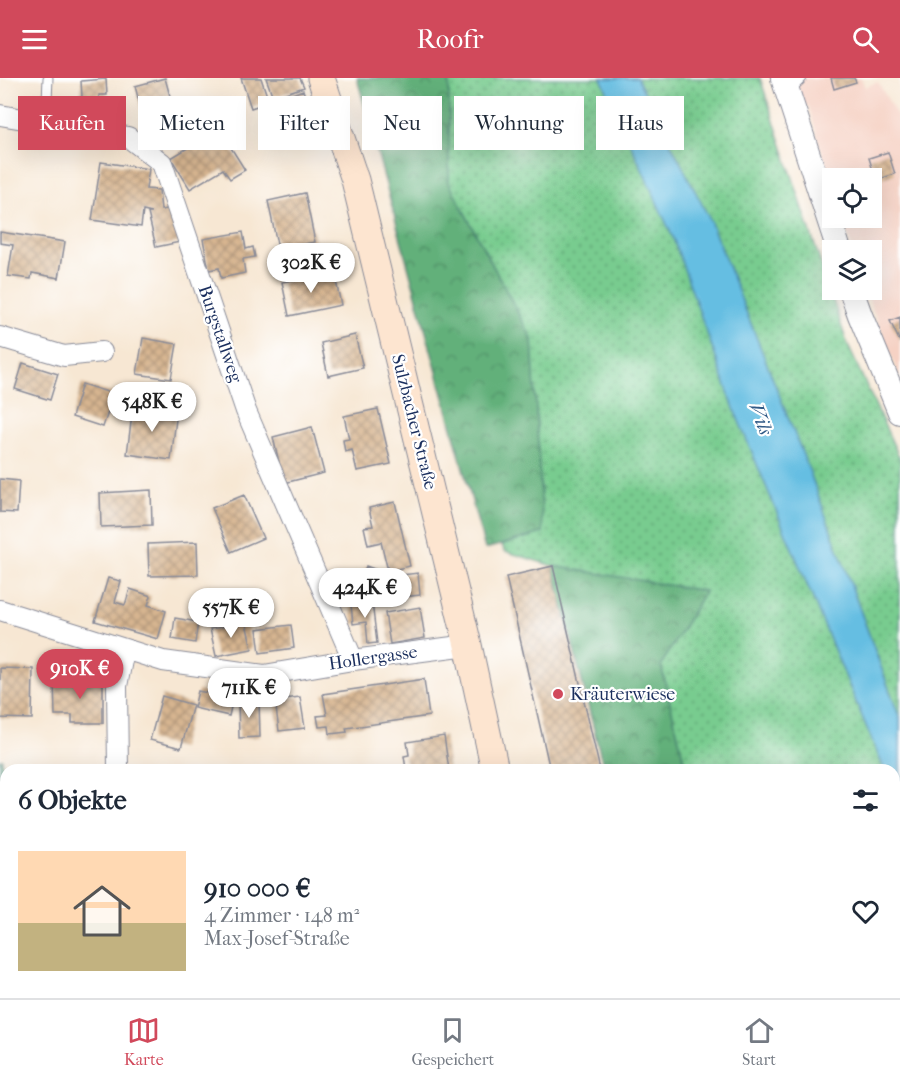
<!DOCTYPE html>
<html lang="de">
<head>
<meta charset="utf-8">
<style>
	body { margin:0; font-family:"IM FELL French Canon",serif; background:#f2f2f3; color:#1f2937; height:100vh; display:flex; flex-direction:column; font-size:22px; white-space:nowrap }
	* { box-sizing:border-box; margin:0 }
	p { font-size:20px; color:#747a83 }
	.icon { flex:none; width:33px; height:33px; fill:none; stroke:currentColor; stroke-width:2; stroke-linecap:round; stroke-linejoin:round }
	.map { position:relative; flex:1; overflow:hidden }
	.details { position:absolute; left:0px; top:686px; width:900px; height:236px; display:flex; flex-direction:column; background:#fff; border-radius:18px 18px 0 0; box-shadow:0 6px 24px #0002 }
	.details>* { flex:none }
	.banner { position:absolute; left:18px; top:18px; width:864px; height:54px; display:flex; gap:12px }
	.controls { position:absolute; left:822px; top:90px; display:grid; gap:12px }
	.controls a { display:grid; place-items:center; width:60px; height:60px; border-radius:0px; background:#fff; box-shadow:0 6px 24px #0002; font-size:30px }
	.price { position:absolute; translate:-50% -51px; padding:0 14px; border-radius:21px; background:#fff; color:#222; font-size:20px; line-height:39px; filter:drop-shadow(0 2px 3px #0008) }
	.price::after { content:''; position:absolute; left:50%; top:36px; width:18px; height:14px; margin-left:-9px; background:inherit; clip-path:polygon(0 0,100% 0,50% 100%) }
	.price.on { background:#d1495b; color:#fff }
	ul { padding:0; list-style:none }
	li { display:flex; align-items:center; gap:18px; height:150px; padding:0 18px }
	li+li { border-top:2px solid #e0e1e3 }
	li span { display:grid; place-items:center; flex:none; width:168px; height:120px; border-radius:0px; color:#555 }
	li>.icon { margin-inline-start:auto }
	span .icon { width:72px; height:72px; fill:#fffc; stroke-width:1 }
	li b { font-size:26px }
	h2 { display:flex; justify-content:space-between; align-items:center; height:72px; padding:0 18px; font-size:26px }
	.tag { padding:0 21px; border-radius:0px; background:#fff; box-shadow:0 6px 24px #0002; font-size:21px; line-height:54px }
	.tag.on { background:#d1495b; color:#fff }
	header { display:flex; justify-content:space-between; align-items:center; height:78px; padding:0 18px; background:#d1495b; color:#fff; font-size:27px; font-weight:600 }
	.tabs { display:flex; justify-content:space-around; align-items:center; height:84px; border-top:2px solid #e0e1e3; background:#fff; font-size:16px; color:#747a83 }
	.tabs a { display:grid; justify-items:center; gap:3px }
	.tabs .on { color:#d1495b }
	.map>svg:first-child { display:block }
</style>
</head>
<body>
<header><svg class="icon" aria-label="menu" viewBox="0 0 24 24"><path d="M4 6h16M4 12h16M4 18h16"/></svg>Roofr<svg class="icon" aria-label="search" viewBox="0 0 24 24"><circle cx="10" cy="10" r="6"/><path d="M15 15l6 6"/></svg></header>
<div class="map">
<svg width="900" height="920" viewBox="0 0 900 920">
	<defs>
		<pattern id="grass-dots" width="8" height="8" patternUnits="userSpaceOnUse" patternTransform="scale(1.5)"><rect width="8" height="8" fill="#78cc8f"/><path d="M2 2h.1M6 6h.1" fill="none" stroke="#62a678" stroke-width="1.8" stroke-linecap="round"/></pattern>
		<pattern id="forest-crowns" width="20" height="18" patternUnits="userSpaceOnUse" patternTransform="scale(1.5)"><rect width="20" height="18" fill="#62b07a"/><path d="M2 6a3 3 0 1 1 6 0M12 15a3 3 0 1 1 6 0" fill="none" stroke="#509067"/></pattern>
		<pattern id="building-cross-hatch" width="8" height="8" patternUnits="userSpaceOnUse" patternTransform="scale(1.5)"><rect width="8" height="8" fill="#d7b590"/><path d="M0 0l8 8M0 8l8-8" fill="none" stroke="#ae9479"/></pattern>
	</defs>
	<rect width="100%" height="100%" fill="#fff"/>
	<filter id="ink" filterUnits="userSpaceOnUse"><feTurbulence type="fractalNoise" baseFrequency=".0167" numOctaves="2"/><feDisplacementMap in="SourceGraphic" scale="12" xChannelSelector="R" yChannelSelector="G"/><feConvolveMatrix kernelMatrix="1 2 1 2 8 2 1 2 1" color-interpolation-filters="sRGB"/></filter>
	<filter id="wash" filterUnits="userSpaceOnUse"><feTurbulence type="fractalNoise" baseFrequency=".008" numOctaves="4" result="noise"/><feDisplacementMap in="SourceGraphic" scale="24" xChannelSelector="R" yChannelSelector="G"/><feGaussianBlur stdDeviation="1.35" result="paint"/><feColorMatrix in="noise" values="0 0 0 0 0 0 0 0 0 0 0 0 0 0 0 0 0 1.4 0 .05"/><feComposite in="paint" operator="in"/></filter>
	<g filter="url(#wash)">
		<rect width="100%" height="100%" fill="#f7e7d3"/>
		<path fill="#f6d2c4" d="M790,0H861L865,9L878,4L900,43V299L865,212H872V172H853L842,140H872V100H832V107L808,27L800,30Z"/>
		<path fill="url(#grass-dots)" stroke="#4a7e76" stroke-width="1.5" d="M381,0H760L847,265L900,381V920H791L789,915H894V692L604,691L553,488L504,473Z"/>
		<path fill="url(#forest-crowns)" stroke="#3e706c" stroke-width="1.5" d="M357,0H449V105L532,261L543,455L485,471Z
			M553,488L705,513L661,587L686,691H604Z"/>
		<path fill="#78cc8f" stroke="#4a7e76" stroke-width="1.5" d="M0,681H2L4,717H6V915H113V920H2L0,896Z"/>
		<path fill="#65bee2" stroke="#4076a0" stroke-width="1.5" d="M601,0H637L709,140L809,392L900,641V728L894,715V692L884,691L736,336L673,160Z"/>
		<g id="blocks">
			<path fill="url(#building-cross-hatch)" d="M165,0L173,29L180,27L184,40L159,47L156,36L143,39L135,8Z
				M241,0H261L269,24L251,30Z
				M266,0H300L304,9L273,19Z
				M831,0H854L856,4L834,11Z
				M106,1L107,17H99L100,38L77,39L76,20L82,19L81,3Z
				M303,12L308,27L279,37L274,23Z
				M313,30L321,56L290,65L282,39Z
				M226,47L235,62L228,65L245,92L230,101L223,91L190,111L171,80Z
				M888,74L895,96L876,102L869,80Z
				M101,84L149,91L146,111L159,112L161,132L172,130L180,164L156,169L148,135H152L143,133L141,149L92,142Z
				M305,115L315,164L278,171L268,123Z
				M0,154L65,164L59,200L32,195L31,201L8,198L13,167L0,165Z
				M243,154L246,171L253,169L255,179L243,181L245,195L221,200L219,190L209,192L203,161Z
				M334,193L341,227L289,238L282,204Z
				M900,239V264L890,243Z
				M355,257L363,290L328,298L321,265Z
				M143,260L177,266L171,301L137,296Z
				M23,285L58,296L50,322L15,311Z
				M82,306L114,316L103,349L72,339Z
				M133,328L177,333L171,382L127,376Z
				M378,331L391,386L357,393L352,372L345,374L343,362L349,361L344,338Z
				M312,349L324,395L284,405L273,359Z
				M0,401L19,403L17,435L0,434Z
				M151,412L152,447L101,449L100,415Z
				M244,417L263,460L231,474L212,430Z
				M395,424L410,488L388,493L381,464L368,467L364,449L373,448L369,430Z
				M197,464L198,497L149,498L148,466Z
				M366,488L393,498L418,495L420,517L394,520L360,510Z
				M553,488L600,692H550L506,499Z
				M108,500L121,503L115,524L125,527L130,511L151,518L148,527L166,533L158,561L95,543Z
				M372,524L377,565L368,566L366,544L353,546L351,527Z
				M420,529L425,560L390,566L385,535Z
				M175,540L198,544L195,565L172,561Z
				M246,545L252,571L216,578L210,551Z
				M291,547L294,570L260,575L257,551Z
				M0,590L33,591L32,641L0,640Z
				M424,601L429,638L346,650L347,654L330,656L329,648L319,649L317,638L327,637L323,616Z
				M54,602H103V645H72V637H55Z
				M198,613L233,620L229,638L194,630Z
				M162,618L193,627L181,670L150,662Z
				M300,619L305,650L279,653L275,622Z
				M259,622L260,659L239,660L238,623Z
				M444,658L449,692L406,691L404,678L409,677L407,664Z
				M36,915H84L85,920H32Z
				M171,915H203V920H171Z
				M325,915H344V920H326Z
				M601,915H651L652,920H603Z
				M470,916V920H429V918Z"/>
		</g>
	</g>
	<g filter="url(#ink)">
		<use href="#blocks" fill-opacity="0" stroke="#898b98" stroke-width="1.5"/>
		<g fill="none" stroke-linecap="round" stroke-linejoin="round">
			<g stroke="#898b98" stroke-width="11">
				<path id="service" d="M789,13L802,0
					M46,45L48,0"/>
			</g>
			<g stroke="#898b98" stroke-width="22">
				<path id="minor" d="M0,37L128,59L162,85L246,333L353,582
					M0,259L64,278L102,274
					M0,532L163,583L264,597L353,582L468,567
					M118,692L117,608L124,572
					M284,915V920
					M493,915V920"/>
			</g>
			<g stroke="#898b98" stroke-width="26">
				<path id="tertiary" d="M783,0L839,172
					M851,212L860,237L900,334"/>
			</g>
			<g stroke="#898b98" stroke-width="29">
				<path id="secondary" d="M321,0L355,102L468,567L495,692
					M543,915L544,920"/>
			</g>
			<use href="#service" stroke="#fff" stroke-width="9"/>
			<use href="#minor" stroke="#fff" stroke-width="20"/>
			<use href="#tertiary" stroke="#fff" stroke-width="24"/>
			<use href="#secondary" stroke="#fde5d0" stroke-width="27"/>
		</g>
	</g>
	<circle fill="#d1495b" stroke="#fff" stroke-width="2" cx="558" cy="616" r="6"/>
	<g text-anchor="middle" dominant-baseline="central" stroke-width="4.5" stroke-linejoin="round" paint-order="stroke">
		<g font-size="18" fill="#1b2f5e" stroke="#fff">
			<text transform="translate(220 256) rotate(71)">Burgstallweg</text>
			<text transform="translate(414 344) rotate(76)">Sulzbacher Straße</text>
			<text transform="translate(373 580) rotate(-8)">Hollergasse</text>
		</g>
		<g font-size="18" fill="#1b2f5e" stroke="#fff" text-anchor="start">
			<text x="570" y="616">Kräuterwiese</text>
		</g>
		<g font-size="20" font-style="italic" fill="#315a86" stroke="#fff">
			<text transform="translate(761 341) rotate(69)">Vils</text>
		</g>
	</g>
</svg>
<div class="controls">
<a><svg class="icon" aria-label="locate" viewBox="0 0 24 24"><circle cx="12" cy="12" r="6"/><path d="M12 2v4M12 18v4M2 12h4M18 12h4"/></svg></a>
<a><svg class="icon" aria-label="layers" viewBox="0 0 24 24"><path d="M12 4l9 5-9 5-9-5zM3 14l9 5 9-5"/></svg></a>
</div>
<b class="price" style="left:311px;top:216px">302K €</b>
<b class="price" style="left:152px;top:355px">548K €</b>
<b class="price" style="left:365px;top:541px">424K €</b>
<b class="price" style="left:231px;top:561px">557K €</b>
<b class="price on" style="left:80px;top:622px">910K €</b>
<b class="price" style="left:249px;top:641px">711K €</b>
<div class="banner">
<a class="tag on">Kaufen</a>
<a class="tag">Mieten</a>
<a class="tag">Filter</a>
<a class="tag">Neu</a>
<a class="tag">Wohnung</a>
<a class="tag">Haus</a>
</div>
<section class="details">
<h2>6 Objekte<svg class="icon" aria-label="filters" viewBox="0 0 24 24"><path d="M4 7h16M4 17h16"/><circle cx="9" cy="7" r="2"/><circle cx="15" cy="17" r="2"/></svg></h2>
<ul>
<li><span style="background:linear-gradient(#ffd9b3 60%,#c2b280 0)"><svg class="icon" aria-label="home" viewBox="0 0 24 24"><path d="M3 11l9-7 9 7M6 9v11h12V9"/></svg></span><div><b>910 000 €</b><p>4 Zimmer · 148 m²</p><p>Max-Josef-Straße</p></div><svg class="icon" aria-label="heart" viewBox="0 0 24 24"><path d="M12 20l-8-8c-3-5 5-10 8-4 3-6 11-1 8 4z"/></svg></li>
</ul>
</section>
</div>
<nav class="tabs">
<a class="on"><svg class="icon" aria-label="map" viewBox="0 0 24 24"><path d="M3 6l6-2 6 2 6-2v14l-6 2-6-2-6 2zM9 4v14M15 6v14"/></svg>Karte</a>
<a><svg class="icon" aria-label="saved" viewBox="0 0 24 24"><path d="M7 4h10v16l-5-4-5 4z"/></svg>Gespeichert</a>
<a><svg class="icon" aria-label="home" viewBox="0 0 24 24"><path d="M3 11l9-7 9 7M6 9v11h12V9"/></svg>Start</a>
</nav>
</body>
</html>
